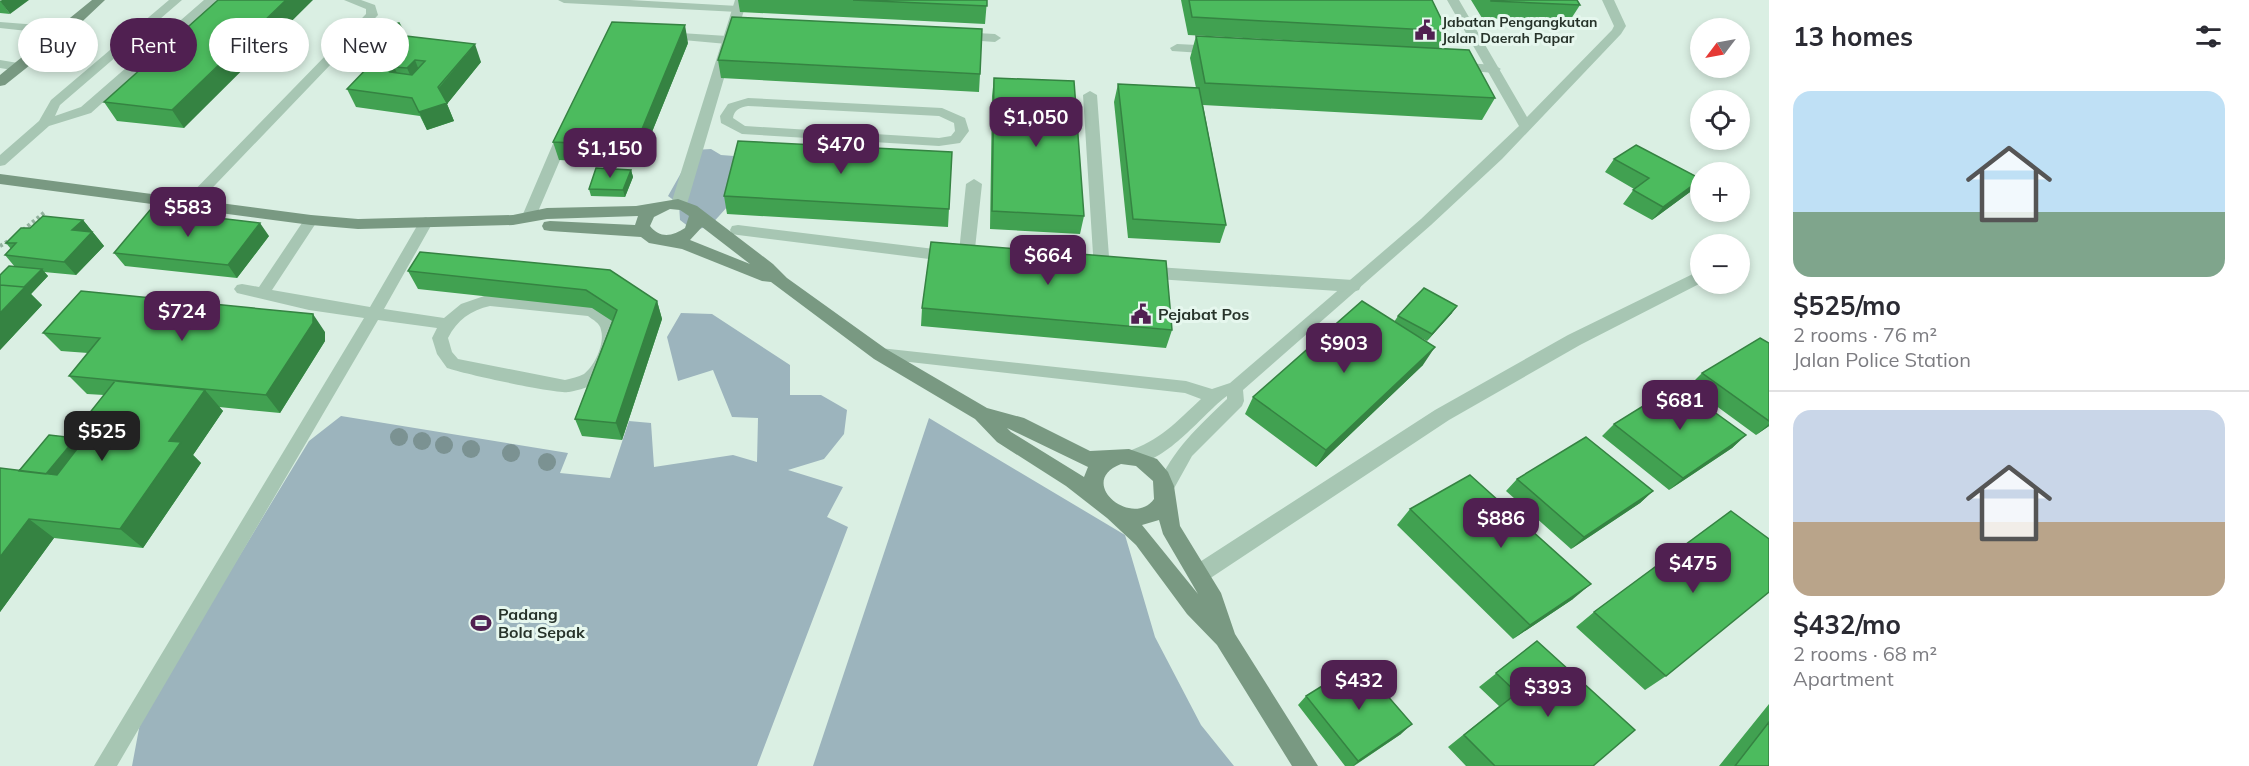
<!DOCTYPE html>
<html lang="en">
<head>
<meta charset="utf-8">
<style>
	body { margin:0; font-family:Mulish,sans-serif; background:#f7f7f7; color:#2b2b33; height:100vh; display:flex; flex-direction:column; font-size:22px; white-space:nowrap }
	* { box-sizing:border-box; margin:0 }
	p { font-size:20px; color:#7c7c81 }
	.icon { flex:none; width:33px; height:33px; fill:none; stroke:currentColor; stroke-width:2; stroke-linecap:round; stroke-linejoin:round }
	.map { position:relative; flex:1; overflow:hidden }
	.side { display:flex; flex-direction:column; background:#fff; width:480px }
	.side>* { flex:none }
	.banner { position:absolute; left:18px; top:18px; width:570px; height:54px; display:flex; gap:12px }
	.needle { width:39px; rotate:238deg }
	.buttons { position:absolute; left:1690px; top:18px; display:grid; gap:12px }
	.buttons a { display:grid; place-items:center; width:60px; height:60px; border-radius:50%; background:#fff; box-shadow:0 3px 9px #0003; font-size:30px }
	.price { position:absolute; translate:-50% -51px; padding:0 14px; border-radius:12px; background:#502051; color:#fff; font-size:20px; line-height:39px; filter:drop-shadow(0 2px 3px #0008) }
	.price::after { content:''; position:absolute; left:50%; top:36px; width:18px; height:14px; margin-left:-9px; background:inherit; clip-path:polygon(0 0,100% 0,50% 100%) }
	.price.on { background:#222; color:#fff }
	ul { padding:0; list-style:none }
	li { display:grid; align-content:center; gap:12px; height:318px; padding:0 24px }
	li+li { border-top:2px solid #e1e1e2 }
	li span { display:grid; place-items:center; height:186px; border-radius:18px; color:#555 }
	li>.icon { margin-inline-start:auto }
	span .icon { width:108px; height:108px; fill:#fffc; stroke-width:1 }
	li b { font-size:26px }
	h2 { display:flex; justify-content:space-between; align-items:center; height:72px; padding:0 24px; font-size:26px }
	.tag { padding:0 21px; border-radius:27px; background:#fff; box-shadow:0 3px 9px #0003; font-size:21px; line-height:54px }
	.tag.on { background:#502051; color:#fff }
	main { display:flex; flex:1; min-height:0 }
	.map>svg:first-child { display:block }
</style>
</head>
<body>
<main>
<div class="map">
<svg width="1769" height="766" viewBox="0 0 1769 766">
	<rect width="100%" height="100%" fill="#daefe3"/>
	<path fill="#9cb4bd" d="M711,149L721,155L734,156L728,206L710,226L699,229L689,227L680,220L679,204L668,196L694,150Z
		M681,313L712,314L790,365V395H821L847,410L844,434L824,459L788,470L843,487L827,517L848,527L757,766H132L141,718L309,441L341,416L568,453L560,473L610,478L629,421L651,423L654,467L733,455L757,462L758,418L732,417L713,370L678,381L667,337Z
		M929,418L1125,535L1155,637L1201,725L1234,766H813Z"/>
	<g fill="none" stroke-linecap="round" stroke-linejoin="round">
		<path stroke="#92b19d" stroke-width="4" stroke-dasharray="3 3" stroke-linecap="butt" d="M23,230L45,212
			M0,246L10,240"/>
		<path fill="#a7c6b3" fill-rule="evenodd" d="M169,0H182L60,105L55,116L81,107L204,0H217L91,113L49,126L5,165L0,166V155L39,121L51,100Z
			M344,0H361L375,5L378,15L194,207H184L182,204L184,201L366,14V9Z
			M558,0H630L738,6L744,9L738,12L564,3Z
			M1447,0H1459L1527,117L1612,30L1614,26L1602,0H1614L1626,26L1621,34L1502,159L1431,225L1243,390L1244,401L1242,406L1192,456L1172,492L1166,495L1160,492L1157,487C1172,450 1199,426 1227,399V396C1203,413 1159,473 1126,462L1123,457L1126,452C1161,440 1175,423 1201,399L1185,393L874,358L872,354L874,350L880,348L1186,381L1212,389L1230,383L1421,219L1519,126Z
			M0,22L64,27L70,31L64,35L0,28Z
			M665,32L727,36L733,40L727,44L661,38L659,36Z
			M748,98L942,108L965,118L969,131L960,143L939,146L742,134L721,123L720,116L728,104ZM748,106L939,116L954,123L955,131L951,136L939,138L745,126L733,118C734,110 740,107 748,106Z
			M565,128L572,132L537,214L535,217H525L523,214L558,132Z
			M311,215L318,220L272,290L370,307L421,219L426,217L433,222L384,309L444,318L461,304L490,294L591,305C626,316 622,358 599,380C591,387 579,390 569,392C556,394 464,374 447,368L437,354L432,338L437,328L378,320L117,766H94L364,318L309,310L237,293L234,289L237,285L242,284L259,287L306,217ZM490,306L588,316C593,320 600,323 601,330C605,343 595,366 584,374C578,377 572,378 565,380L458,359L452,352L448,338C457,320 471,310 490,306Z"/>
		<path fill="#a7c6b3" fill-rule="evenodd" d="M735,0H747L687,204L679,209L674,208L671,204Z
			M958,32L995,34L1001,38L995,42L953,39L952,36L953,33Z
			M1177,44L1217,46L1224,50L1217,54L1172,51L1170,48Z
			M0,60L24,64L26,67L19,71L0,68Z
			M1454,62L1494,65L1501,69L1494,73L1449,69L1447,66Z
			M1090,91L1097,95L1110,270L1108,274H1096L1094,270L1083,95Z
			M974,179L982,184L974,258L972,262L966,264L959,260L953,262L738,235L732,234L730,230L732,226L738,225L959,252L966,184Z
			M1142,266L1353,280L1359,282L1361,286L1359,290L1353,292L1142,278L1136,276L1134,272L1136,268Z
			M1701,270V283L1580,345L1449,420L1206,581L1199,583L1192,581L1189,574L1192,567L1435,410L1568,335Z"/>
		<path fill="#799982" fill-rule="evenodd" d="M92,0H105L69,34L5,85L0,86V75Z
			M0,174L311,215L358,219L513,215L547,208L636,206L678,199L697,206L773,264L787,278L886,349L987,408L1024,418L1090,451L1129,449L1157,459L1168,472L1174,486L1180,526L1221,593L1235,634L1318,766H1292L1217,645L1187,614L1136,545L1107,518L1066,486L997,442L975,419L874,359L771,282L762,281L682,249L649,243L641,237L550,231L544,230L542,226L544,222L550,221L635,225L638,216L547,219L513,225L358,229L311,225L0,184ZM670,209L680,210L689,216L685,228C673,236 660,239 650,226L654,217ZM702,227L750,264L690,240ZM1007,428L1088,467L1084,477L1011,432ZM1121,464L1136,466L1153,481L1154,499C1132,529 1075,482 1121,464ZM1159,520L1163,534L1198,594L1142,525Z"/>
	</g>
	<g fill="#7b9292">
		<circle cx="399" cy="437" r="9"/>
		<circle cx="422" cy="441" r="9"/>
		<circle cx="444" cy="445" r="9"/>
		<circle cx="471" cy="449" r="9"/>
		<circle cx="511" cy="453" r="9"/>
		<circle cx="547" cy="462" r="9"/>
	</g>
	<path fill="#41a151" d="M0,0L10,14L0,13Z
		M218,0L184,128L117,121L104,102Z
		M738,0H987L985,24L740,12Z
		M1181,0H1432L1447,31L1439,48L1495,98L1482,120L1203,105L1226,225L1220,243L1128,238L1114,102L1118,84L1196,88L1190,58L1196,36L1357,44L1188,35Z
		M1471,0H1577L1580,5L1569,22L1482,18Z
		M373,30L406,36L481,62L447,104L454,121L427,130L420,116L356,107L347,89L364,71L361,64L379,45Z
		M688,43L639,164L559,160L553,142Z
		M718,60L980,74L979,92L721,78Z
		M994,78L1084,216L1080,234L990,229L992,96Z
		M952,152L948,227L727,214L724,196Z
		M1614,159L1690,192L1652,220L1623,204L1634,189L1605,172Z
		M631,170L633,177L625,197L591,196L589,189Z
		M83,220L104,246L76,275L44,272L48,276L31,294L42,305L0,350L15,267L5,255L11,249L6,243L30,228Z
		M269,236L237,278L125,266L114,253Z
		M420,252L657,301L662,319L622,440L582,436L575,419L612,321L592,308L418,289L408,271Z
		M922,308L1172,330L1166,348L921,326Z
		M1452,313L1427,341L1412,333L1423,365L1316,467L1245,414L1253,397L1394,322L1398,316Z
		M325,332V341L280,413L219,407L223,411L193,455L201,463L143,548L54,538L0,612V468L19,471L76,438L81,443L72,435L104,395L87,394L69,376L88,353L61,351L43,333Z
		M1769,343V426L1756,435L1689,386L1702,373Z
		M1614,424L1746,435L1732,448L1669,490L1602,436Z
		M1517,479L1653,491L1640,503L1571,549L1506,491Z
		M1410,509L1573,599L1513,639L1397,525Z
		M1594,612L1666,676L1645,690L1576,627Z
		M1537,641L1593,766H1466L1448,747L1499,706L1479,687Z
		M1306,696L1401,734L1354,766H1345L1298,705Z
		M1769,704V766H1719Z"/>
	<path fill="#358342" d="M2,0H29L10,14L0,1Z
		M286,0H313L184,128L172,110Z
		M685,25L688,43L639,164L635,146Z
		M475,44L481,62L447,104L454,121L427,130L419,112Z
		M415,60L422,78L415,86L407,68Z
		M394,67L403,85L390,72Z
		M631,170L633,177L625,197L623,190Z
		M1701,179L1690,192L1652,220L1663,207Z
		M83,220L104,246L76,275L64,262L72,230Z
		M260,223L269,236L237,278L228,265Z
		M42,269L48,276L31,294L42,305L0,350V313Z
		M657,301L662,319L622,440L616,423Z
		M1457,306L1452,313L1427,341L1432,334Z
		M313,314L325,332V341L280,413L266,395Z
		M1435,347L1423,365L1316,467L1326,450Z
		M205,390L223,411L193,455L201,463L143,548L120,529L169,441Z
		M1769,424V426L1756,435Z
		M1746,435L1732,448L1669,490L1683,478Z
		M76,438L83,445L48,487L40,481Z
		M1653,491L1640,503L1571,549L1584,537Z
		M29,519L54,538L0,612V557Z
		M1591,584L1573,599L1513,639L1530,625Z
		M1412,724L1401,734L1353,766L1358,761Z"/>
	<path fill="#4cbb5e" stroke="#358342" stroke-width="1.5" fill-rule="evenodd" d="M218,0H286L172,110L104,102Z
		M853,0H987V6Z
		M1189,0H1432L1447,31L1192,17Z
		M1491,0H1577L1580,5L1491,1Z
		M732,17L982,29L980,74L718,60Z
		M612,22L685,25L635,146L553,142Z
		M399,23L406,36L475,44L438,87L447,103L419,112L412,98L347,89L370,65L361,64L380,44L373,30ZM415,60L425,61L412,75L390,72L394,67L407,68Z
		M1196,36L1469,50L1495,98L1205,83Z
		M994,78L1074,81L1084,216L992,211Z
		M1118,84L1199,88L1226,225L1133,219Z
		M738,141L952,152L949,209L724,196Z
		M1636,145L1701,179L1663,207L1633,190L1649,178L1614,159Z
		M596,168L631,170L623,190L589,189Z
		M150,210L260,223L228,265L114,253Z
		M43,216L83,220L72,230L92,232L64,262L5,255L16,243H6L21,228H30Z
		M931,242L1166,261L1172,330L922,308Z
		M420,252L610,270L657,301L616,423L575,419L617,310L586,290L408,271Z
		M9,266L42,269L24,287L0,285V275Z
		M0,285L25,287L0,313Z
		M1424,288L1457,306L1432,334L1398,316Z
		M81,291L313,314V323L266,395L69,376L100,338L43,333Z
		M1362,301L1435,347L1326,450L1253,397Z
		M1760,338L1769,343V421L1702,373Z
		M115,381L205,390L169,441L181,442L120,529L29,519L0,557V468L57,475L87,436L72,435Z
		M1677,385L1746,435L1683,478L1614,424Z
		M49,435L76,438L46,474L19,471Z
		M1586,437L1653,491L1584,537L1517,479Z
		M1470,475L1591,584L1530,625L1410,509Z
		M1731,511L1769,539V592L1666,676L1594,612Z
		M1537,641L1635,730L1593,766H1495L1464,735L1517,693L1496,673Z
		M1359,663L1412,724L1358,761L1306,696Z
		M1769,722V766H1735Z"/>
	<defs>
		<g id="civic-bare" transform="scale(1.62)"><path d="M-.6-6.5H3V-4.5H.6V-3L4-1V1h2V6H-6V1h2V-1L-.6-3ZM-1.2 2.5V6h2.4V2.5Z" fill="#502051" stroke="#e6f7ee" stroke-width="2.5" paint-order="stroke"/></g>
		<g id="stadium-bare" transform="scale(1.62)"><path d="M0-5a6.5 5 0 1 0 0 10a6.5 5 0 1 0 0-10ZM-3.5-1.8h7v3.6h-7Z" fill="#502051" stroke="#e6f7ee" stroke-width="2.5" paint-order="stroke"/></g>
	</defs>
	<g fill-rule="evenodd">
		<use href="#civic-bare" x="1425" y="30"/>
		<use href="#civic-bare" x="1141" y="314"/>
		<use href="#stadium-bare" x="481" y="623"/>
	</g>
	<g text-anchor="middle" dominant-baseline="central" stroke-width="6" stroke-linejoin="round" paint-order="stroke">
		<g font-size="14" font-weight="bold" fill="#27332a" stroke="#e6f7ee" text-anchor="start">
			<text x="1442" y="22">Jabatan Pengangkutan<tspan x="1442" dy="16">Jalan Daerah Papar</tspan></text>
		</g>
		<g font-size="16" font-weight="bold" fill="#27332a" stroke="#e6f7ee" text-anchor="start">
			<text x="1158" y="314">Pejabat Pos</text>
			<text x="498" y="614">Padang<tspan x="498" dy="18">Bola Sepak</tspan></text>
		</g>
	</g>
</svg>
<div class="buttons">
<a><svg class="needle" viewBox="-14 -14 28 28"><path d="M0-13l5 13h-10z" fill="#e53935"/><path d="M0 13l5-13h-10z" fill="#7c7c81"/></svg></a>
<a><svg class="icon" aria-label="locate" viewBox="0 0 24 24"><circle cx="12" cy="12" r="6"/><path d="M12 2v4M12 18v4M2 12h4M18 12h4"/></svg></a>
<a>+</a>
<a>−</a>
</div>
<b class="price" style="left:1036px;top:148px">$1,050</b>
<b class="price" style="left:841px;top:175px">$470</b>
<b class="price" style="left:610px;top:179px">$1,150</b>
<b class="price" style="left:188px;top:238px">$583</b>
<b class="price" style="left:1048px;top:286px">$664</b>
<b class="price" style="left:182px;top:342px">$724</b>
<b class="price" style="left:1344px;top:374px">$903</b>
<b class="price" style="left:1680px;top:431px">$681</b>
<b class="price on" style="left:102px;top:462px">$525</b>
<b class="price" style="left:1501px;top:549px">$886</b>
<b class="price" style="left:1693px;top:594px">$475</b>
<b class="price" style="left:1359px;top:711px">$432</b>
<b class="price" style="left:1548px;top:718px">$393</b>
<div class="banner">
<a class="tag">Buy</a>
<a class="tag on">Rent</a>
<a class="tag">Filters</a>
<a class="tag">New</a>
</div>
</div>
<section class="side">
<h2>13 homes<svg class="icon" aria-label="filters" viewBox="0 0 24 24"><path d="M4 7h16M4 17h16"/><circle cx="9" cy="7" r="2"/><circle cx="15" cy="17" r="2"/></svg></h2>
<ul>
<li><span style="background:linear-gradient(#bfe0f5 65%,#7fa58c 0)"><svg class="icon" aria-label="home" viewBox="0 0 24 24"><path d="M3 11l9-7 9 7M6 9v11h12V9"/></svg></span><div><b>$525/mo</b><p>2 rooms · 76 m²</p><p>Jalan Police Station</p></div></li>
<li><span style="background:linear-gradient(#c9d6e8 60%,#b9a48a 0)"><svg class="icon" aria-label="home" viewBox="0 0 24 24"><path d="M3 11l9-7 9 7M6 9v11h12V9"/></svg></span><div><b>$432/mo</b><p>2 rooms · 68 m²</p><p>Apartment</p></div></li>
</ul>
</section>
</main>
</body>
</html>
